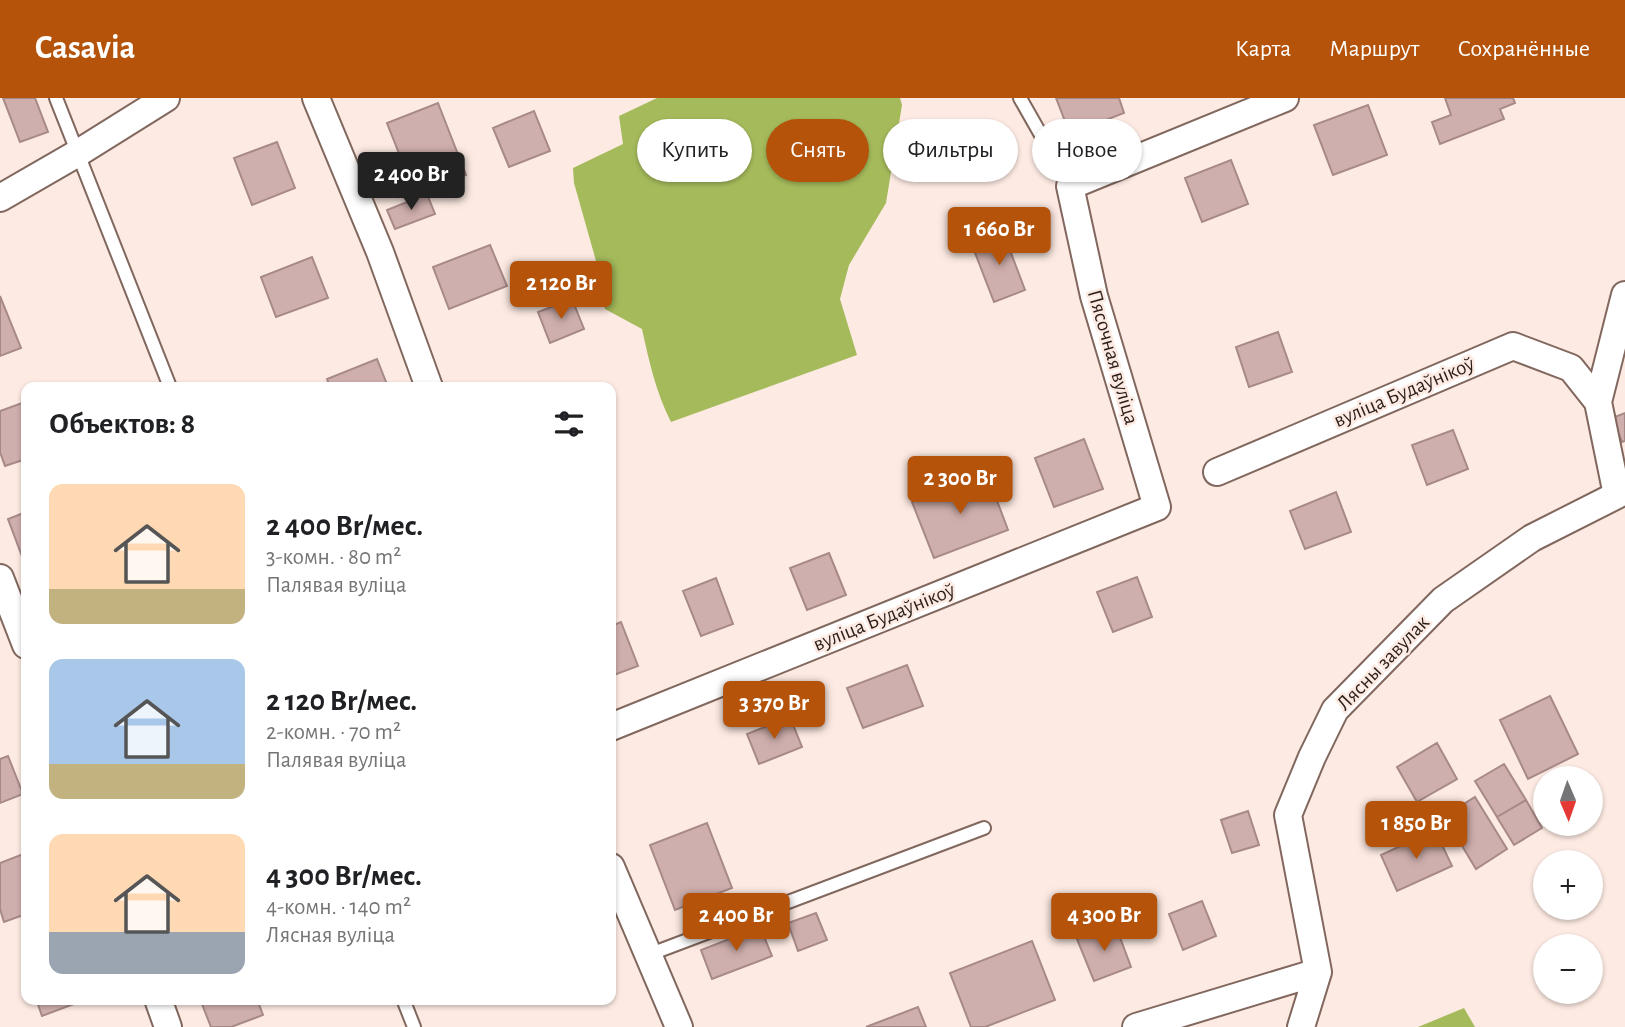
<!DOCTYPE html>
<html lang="ru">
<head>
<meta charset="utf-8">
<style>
	body { margin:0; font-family:"Alegreya Sans",sans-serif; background:#f6f6f6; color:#202124; height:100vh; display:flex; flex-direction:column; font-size:26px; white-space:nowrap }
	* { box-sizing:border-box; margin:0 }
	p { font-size:23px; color:#757577 }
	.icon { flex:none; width:38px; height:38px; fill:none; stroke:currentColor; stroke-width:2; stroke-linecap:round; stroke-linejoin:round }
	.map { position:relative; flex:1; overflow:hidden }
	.details { position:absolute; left:21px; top:284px; width:595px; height:623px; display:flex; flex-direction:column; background:#fff; border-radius:14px; box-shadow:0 2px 5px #0004 }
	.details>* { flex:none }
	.hud { position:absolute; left:637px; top:21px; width:665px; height:63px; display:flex; gap:14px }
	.needle { width:46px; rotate:178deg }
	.tools { position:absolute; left:1533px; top:668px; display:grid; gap:14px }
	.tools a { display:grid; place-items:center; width:70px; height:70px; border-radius:50%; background:#fff; box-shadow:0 2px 5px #0004; font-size:35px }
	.price { position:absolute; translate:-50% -60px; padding:0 16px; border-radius:7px; background:#b45309; color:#fff; font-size:23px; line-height:46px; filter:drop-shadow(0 2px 4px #0008) }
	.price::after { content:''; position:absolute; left:50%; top:42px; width:21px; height:16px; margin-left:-10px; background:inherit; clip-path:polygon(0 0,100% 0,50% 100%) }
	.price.current { background:#222; color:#fff }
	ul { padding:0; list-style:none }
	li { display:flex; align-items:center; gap:21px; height:175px; padding:0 28px }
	li span { display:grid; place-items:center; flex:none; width:196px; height:140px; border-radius:14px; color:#555 }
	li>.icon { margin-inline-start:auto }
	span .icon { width:84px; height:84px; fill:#fffc; stroke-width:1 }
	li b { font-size:30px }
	h2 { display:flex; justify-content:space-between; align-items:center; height:84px; padding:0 28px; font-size:30px }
	.pill { padding:0 24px; border-radius:32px; background:#fff; box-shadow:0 2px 5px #0004; font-size:24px; line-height:63px }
	.pill.current { background:#b45309; color:#fff }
	header { display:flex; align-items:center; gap:42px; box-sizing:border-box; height:98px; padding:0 35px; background:#b45309; color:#fff }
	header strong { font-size:33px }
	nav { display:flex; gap:38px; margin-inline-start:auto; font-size:24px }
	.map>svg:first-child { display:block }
</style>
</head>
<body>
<header>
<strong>Casavia</strong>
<nav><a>Карта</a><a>Маршрут</a><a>Сохранённые</a></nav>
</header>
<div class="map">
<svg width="1625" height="929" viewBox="0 0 1625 929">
	<rect width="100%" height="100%" fill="#fdeae3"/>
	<path fill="#a5bb5b" d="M657,0H900L902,7L886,105L849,167L840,201L857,257L671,324C656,295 649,263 642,231L605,211L598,170L574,85L573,70L623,46L619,18Z
		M1464,910L1475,929H1418Z"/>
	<path fill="#cfafad" stroke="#a78987" stroke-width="2" d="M3,0H35L48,34L20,44Z
		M1056,0H1119L1124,15L1070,36Z
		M1445,0H1513L1515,5L1500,11L1504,21L1440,46L1432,24L1451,17Z
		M438,5L466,77L415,96L387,25Z
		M1368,7L1387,57L1333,77L1314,27Z
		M534,13L550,53L509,69L493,30Z
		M277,44L295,90L252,107L234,60Z
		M1231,62L1248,106L1202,124L1185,80Z
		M427,96L435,116L395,131L387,112Z
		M1003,134L1025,192L994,204L972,147Z
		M490,147L507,188L449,211L433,169Z
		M312,159L328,200L276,219L261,179Z
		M0,198L21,250L0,258Z
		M572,201L584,231L550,245L538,214Z
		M1278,234L1292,274L1249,289L1236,249Z
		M377,261L388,289H330L327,281Z
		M22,305L26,316V361L5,368L0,354V313Z
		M1625,315V343L1622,344L1612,320Z
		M1453,332L1468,371L1427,387L1412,347Z
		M1084,341L1103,391L1054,409L1035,360Z
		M987,376L1008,432L934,460L912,404Z
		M1336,394L1351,434L1305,451L1290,413Z
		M26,414V469L8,421Z
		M829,455L846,497L807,512L790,470Z
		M1137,479L1152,519L1113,534L1097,494Z
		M716,480L733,526L701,538L683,493Z
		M621,524L638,568L611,578V528Z
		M907,567L923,608L863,630L847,590Z
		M1550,598L1578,656L1528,681L1500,622Z
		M790,619L802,649L759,666L747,636Z
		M1437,645L1457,681L1417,704L1397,669Z
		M8,658L23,696L0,705V661Z
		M1504,666L1526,702L1497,719L1475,683Z
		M1475,699L1507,751L1476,771L1458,741L1465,737L1451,714Z
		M1526,702L1542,730L1514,747L1497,719Z
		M1248,713L1259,747L1232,755L1221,722Z
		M707,725L732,790L675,812L650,747Z
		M1435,732L1452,768L1397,793L1381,757Z
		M26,755V816L4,824L0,811V765Z
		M1202,803L1216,838L1183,852L1169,816Z
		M816,815L827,842L798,853L788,825Z
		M1115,826L1131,869L1094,883L1077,841Z
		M760,829L772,858L712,881L701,852Z
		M1032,843L1055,902L985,929H971L950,875Z
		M36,901H87L42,918Z
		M200,901H257L263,917L231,929H211Z
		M918,909L926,929H866Z"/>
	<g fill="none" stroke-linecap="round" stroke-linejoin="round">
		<g stroke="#81675d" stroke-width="16">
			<path id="lane" d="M56,0L170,289
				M1020,0L1070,88
				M648,857L984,730
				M403,901L414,929"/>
		</g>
		<g stroke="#81675d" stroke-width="30">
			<path id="street" d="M316,0L380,154L429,289
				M0,100L78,55L166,0
				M1598,304L1625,197
				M1217,374L1513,248L1571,270L1598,304L1617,397
				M0,480L26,547
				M611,629L1157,409L1094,198L1070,88L1285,0
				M611,769L679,929
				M1318,874L1288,717L1312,659L1335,612L1443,502L1532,440L1625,393
				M158,901L168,929
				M1136,929L1318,874L1301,929"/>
		</g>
		<use href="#lane" stroke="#fff" stroke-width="12"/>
		<use href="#street" stroke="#fff" stroke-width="26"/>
	</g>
	<g text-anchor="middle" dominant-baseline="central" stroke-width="5" stroke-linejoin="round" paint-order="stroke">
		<g font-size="21" fill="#2a1f1b" stroke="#fdeae3">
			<text transform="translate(1113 259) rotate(74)">Пясочная вуліца</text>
			<text transform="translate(1404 294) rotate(-23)">вуліца Будаўнікоў</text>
			<text transform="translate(884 519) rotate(-22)">вуліца Будаўнікоў</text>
			<text transform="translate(1383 565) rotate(-46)">Лясны завулак</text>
		</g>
	</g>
</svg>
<div class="tools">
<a><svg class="needle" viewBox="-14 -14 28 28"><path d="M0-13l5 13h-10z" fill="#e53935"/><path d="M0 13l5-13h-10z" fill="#757577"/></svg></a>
<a>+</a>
<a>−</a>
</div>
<b class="price current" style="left:411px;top:114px">2 400 Br</b>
<b class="price" style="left:999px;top:169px">1 660 Br</b>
<b class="price" style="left:561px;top:223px">2 120 Br</b>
<b class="price" style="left:960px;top:418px">2 300 Br</b>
<b class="price" style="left:774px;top:643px">3 370 Br</b>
<b class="price" style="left:1416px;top:763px">1 850 Br</b>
<b class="price" style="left:736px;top:855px">2 400 Br</b>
<b class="price" style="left:1104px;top:855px">4 300 Br</b>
<div class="hud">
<a class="pill">Купить</a>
<a class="pill current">Снять</a>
<a class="pill">Фильтры</a>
<a class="pill">Новое</a>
</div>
<section class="details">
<h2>Объектов: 8<svg class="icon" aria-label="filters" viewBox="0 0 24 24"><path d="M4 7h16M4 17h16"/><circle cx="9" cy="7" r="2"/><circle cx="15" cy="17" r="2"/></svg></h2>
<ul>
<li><span style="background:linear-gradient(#ffd9b3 75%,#c2b280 0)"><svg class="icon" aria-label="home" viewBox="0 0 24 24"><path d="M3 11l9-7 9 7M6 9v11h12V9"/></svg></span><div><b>2 400 Br/мес.</b><p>3-комн. · 80 m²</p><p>Палявая вуліца</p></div></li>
<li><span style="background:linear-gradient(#a9c7e8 75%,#c2b280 0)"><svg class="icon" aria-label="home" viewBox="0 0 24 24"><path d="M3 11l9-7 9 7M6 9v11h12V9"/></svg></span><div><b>2 120 Br/мес.</b><p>2-комн. · 70 m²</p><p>Палявая вуліца</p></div></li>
<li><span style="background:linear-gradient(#ffd9b3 70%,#9aa5b1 0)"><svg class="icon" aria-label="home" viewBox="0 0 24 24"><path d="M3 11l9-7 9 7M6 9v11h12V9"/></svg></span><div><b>4 300 Br/мес.</b><p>4-комн. · 140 m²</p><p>Лясная вуліца</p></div></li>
</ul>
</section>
</div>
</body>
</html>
